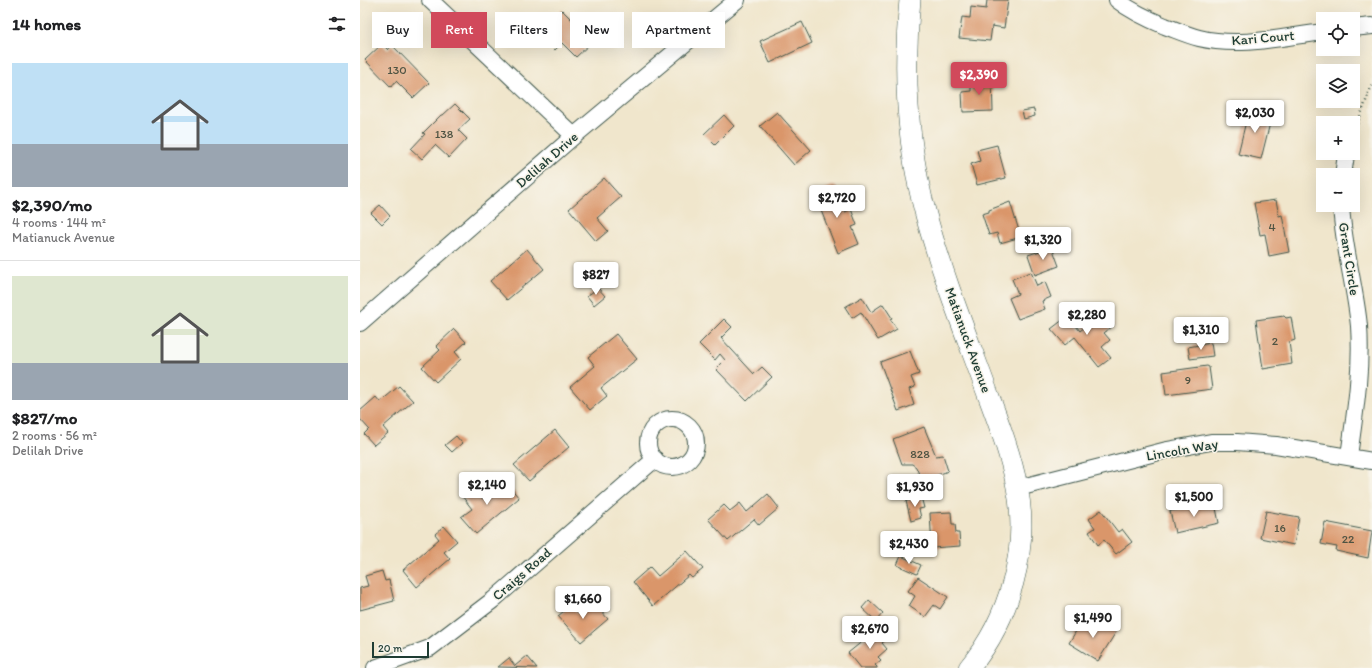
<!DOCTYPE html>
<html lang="en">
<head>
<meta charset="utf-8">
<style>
	body { margin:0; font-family:Itim,sans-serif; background:#f6f6f6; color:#202124; height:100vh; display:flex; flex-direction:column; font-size:15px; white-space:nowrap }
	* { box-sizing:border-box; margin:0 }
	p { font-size:13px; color:#757577 }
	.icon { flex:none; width:22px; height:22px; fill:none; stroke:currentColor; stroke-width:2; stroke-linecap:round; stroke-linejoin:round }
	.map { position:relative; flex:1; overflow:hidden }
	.drawer { display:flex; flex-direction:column; background:#fff; width:360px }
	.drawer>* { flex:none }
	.top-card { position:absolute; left:12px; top:12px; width:380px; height:36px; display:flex; gap:8px }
	.controls { position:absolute; left:956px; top:12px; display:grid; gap:8px }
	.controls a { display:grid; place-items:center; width:44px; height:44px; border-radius:0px; background:#fff; box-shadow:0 4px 16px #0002; font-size:20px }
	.scale { position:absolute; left:12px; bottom:10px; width:57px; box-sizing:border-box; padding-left:4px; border:2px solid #1f3d34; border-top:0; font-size:11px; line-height:14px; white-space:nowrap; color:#1f3d34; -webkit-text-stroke:3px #f7f3e8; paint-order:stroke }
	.price { position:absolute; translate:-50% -34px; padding:0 9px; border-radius:4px; background:#fff; color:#222; font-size:13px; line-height:26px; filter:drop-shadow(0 1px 2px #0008) }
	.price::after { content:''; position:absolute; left:50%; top:24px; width:12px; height:9px; margin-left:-6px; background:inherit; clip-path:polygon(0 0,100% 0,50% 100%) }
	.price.active { background:#d1495b; color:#fff }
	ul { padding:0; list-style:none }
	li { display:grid; align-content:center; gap:8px; height:212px; padding:0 12px }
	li+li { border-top:1px solid #e0e0e0 }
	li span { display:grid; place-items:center; height:124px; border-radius:0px; color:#555 }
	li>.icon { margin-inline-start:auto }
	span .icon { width:72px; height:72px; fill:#fffc; stroke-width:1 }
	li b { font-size:17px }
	h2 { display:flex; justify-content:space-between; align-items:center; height:48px; padding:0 12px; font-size:17px }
	.pill { padding:0 14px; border-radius:0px; background:#fff; box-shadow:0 4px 16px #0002; font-size:14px; line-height:36px }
	.pill.active { background:#d1495b; color:#fff }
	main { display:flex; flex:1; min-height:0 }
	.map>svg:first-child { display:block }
</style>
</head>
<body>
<main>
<section class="drawer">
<h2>14 homes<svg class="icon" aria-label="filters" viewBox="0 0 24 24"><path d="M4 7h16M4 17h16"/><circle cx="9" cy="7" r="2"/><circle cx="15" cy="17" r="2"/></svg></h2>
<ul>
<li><span style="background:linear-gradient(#bfe0f5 65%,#9aa5b1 0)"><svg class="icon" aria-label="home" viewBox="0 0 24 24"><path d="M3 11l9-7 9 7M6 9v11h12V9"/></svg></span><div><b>$2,390/mo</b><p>4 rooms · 144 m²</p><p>Matianuck Avenue</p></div></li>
<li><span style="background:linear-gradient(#dfe7d0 70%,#9aa5b1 0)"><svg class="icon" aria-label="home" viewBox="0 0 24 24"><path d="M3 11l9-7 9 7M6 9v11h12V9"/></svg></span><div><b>$827/mo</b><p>2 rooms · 56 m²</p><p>Delilah Drive</p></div></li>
</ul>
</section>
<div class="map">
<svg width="1012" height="668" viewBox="0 0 1012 668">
	<rect width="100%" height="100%" fill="#f7f3e8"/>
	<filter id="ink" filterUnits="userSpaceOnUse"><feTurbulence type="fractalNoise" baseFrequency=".025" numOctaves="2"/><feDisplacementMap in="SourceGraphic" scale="8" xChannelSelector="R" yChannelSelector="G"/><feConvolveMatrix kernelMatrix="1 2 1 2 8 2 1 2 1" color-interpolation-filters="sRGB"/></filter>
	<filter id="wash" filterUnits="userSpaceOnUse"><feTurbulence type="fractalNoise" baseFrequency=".012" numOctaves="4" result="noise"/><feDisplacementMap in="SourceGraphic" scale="16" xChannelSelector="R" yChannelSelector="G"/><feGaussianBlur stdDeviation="0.9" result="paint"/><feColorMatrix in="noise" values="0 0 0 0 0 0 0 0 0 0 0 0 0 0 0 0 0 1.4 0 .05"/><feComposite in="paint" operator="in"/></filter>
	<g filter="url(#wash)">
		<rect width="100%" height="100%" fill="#f0e6cc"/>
		<g id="blocks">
			<path fill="#da966b" d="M627,0H648L644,28L632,26L630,41L599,38L602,17L610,18L611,7L626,9Z
				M202,10L233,41L216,57L202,43L195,50L178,33Z
				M442,22L452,43L410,63L400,41Z
				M22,44L28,50L32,45L69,83L53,98L36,81L31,87L5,60Z
				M632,78L633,111L603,112L602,92L611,91V79Z
				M95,104L110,119L98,130L107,139L89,158L75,145L62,159L51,149L65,134L63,133L81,115H83Z
				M674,109L675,116L664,119L662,111Z
				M889,109L912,115L901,159L878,154Z
				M417,112L451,150L434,165L400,126Z
				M364,115L374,126L355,145L344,134Z
				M637,145L646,178L617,185L611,164L620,161L617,150Z
				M244,178L261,197L237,218L248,231L236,241L209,209Z
				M475,185L485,212L491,209L497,225L492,227L499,244L478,253L454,193Z
				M916,200L919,216L922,215L929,252L909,256L905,234L900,235L894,203Z
				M650,202L661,237L640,243L637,233L629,235L622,214L629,212V210Z
				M20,205L30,216L22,224L11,213Z
				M692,247L699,266L675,275L668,255Z
				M167,249L184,269L147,300L130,281Z
				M671,272L677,286L685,282L691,297L682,301L685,309L658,319L649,298L658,294L652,279Z
				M238,288L245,296L234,305L227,296Z
				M502,297L511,312L523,304L532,318L530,319L537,329L518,340L501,312L492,318L485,307Z
				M743,312L754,325L744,333L750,340L742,347L751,358L739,367L715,337L705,345L691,329L708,316L720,331Z
				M924,316L926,318L931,317L935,340L929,342L932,364L903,369L896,320Z
				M364,319L372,327L361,338L394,374L402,367L412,377L387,401L356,369L365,360L360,354L355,360L339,344Z
				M94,329L106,342L95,352L101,359L76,382L62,367L80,350L76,346Z
				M256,334L277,359L241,388L247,396L230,410L210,387L235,366L228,357Z
				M851,343L853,356L830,359L828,347Z
				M550,351L559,374L551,377L555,387L549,389L554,405L538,411L520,362Z
				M847,366L849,367L852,389L806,395L803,372Z
				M39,386L53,401L23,427L28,433L14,445L4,434L9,429L0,419V411L16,397L20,402Z
				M564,427L576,456L583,455L588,471L562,481L556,467L552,464H542L533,439Z
				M195,430L209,447L169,481L154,465Z
				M96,436L102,443L92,452L85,445Z
				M145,481L159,498L116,534L101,517L112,509L102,496L113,487L123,499Z
				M408,494L419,508L399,525L394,519L368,541L348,519L364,505L370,511L380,503L387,512Z
				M561,497L564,508L559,509L561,518L551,521L546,501Z
				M855,503L859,523L815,533L810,511Z
				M741,510L758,532L762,529L772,542L756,554L744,540L738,545L729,532L735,528L729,519Z
				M906,511L939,517L934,545L900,538Z
				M591,512L592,524H595L596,533H599L600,546L572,548L570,513Z
				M965,522L1012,531L1008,558L976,551L977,547L961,544Z
				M84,526L97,541L84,552L90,559L57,587L43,570L79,539L75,534Z
				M327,551L343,569L332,578L329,575L293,606L273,582L290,567L298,576Z
				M541,556L561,565L557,574L537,565Z
				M22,571L25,581L29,580L34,601L0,610V588L8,586L5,576Z
				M558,577L588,597L580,609L574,605L565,617L549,606L555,596L548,591Z
				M509,600L523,613L516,621L502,608Z
				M232,601L248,619L221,642L198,616L210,606L217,613Z
				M733,617L756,632L738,661L709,643L719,626L725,630Z
				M520,627L529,637L522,643L527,649L518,657L521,660L515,665L517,667V668H500L488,653Z
				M167,656L177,668L138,667L149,658L155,666Z"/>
		</g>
	</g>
	<g filter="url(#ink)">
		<use href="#blocks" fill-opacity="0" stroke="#3e564b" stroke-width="1"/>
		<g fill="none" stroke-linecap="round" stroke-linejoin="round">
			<g stroke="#3e564b" stroke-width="18">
				<path id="minor" d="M70,0L214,136
					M757,0C771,11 788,19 805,26C816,30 827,35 839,38C880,48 923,37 963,32
					M993,28L1012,26
					M983,175L986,155
					M981,205C983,246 995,285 999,326C1002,370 995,413 989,456
					M0,323L214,136L377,0
					M288 443a24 24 0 1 1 48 0a24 24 0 1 1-48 0Z
					M658,488L807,450L851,442H877L916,445L1012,461
					M15,668L70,648L133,600L295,459"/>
			</g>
			<g stroke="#3e564b" stroke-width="22">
				<path id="tertiary" d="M550,0C543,72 547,146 566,215C581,270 602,324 622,378C635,414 650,450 657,487C670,549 649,620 609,668"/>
			</g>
			<path stroke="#3e564b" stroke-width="2.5" stroke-dasharray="1 3" stroke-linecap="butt" d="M993,135L1012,85"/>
			<use href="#minor" stroke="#fff" stroke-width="16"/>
			<use href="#tertiary" stroke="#fff" stroke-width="21"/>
		</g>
	</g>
	<g text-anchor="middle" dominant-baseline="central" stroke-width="3" stroke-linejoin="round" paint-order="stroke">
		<g font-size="12" fill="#4e5342">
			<text x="37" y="70">130</text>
			<text x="84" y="134">138</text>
			<text x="912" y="227">4</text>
			<text x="915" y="341">2</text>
			<text x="828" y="380">9</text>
			<text x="560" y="454">828</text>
			<text x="920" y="528">16</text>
			<text x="988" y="539">22</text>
		</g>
		<g font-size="14" fill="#1f3d34" stroke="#f7f3e8">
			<text transform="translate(903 38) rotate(-5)">Kari Court</text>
			<text transform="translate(187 160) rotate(-41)">Delilah Drive</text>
			<text transform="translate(989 259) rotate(81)">Grant Circle</text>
			<text transform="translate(608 340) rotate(70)">Matianuck Avenue</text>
			<text transform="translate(822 450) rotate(-10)">Lincoln Way</text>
			<text transform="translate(162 574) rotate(-41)">Craigs Road</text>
		</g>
	</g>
</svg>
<div class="controls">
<a><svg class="icon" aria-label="locate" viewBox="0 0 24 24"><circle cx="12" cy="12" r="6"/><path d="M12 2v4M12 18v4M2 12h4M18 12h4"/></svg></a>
<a><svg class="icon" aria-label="layers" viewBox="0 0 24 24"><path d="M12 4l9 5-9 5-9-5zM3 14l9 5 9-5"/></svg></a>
<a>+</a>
<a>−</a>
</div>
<div class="scale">20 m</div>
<b class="price active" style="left:619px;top:96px">$2,390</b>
<b class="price" style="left:895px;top:134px">$2,030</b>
<b class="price" style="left:477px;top:219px">$2,720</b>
<b class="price" style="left:683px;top:261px">$1,320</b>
<b class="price" style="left:236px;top:296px">$827</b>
<b class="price" style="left:727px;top:336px">$2,280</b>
<b class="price" style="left:841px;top:351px">$1,310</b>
<b class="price" style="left:127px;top:506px">$2,140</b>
<b class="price" style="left:555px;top:508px">$1,930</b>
<b class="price" style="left:834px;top:518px">$1,500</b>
<b class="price" style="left:549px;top:565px">$2,430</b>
<b class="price" style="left:223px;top:620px">$1,660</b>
<b class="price" style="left:733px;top:639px">$1,490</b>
<b class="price" style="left:510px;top:650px">$2,670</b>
<div class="top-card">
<a class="pill">Buy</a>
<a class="pill active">Rent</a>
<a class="pill">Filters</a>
<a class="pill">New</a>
<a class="pill">Apartment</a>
</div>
</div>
</main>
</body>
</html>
